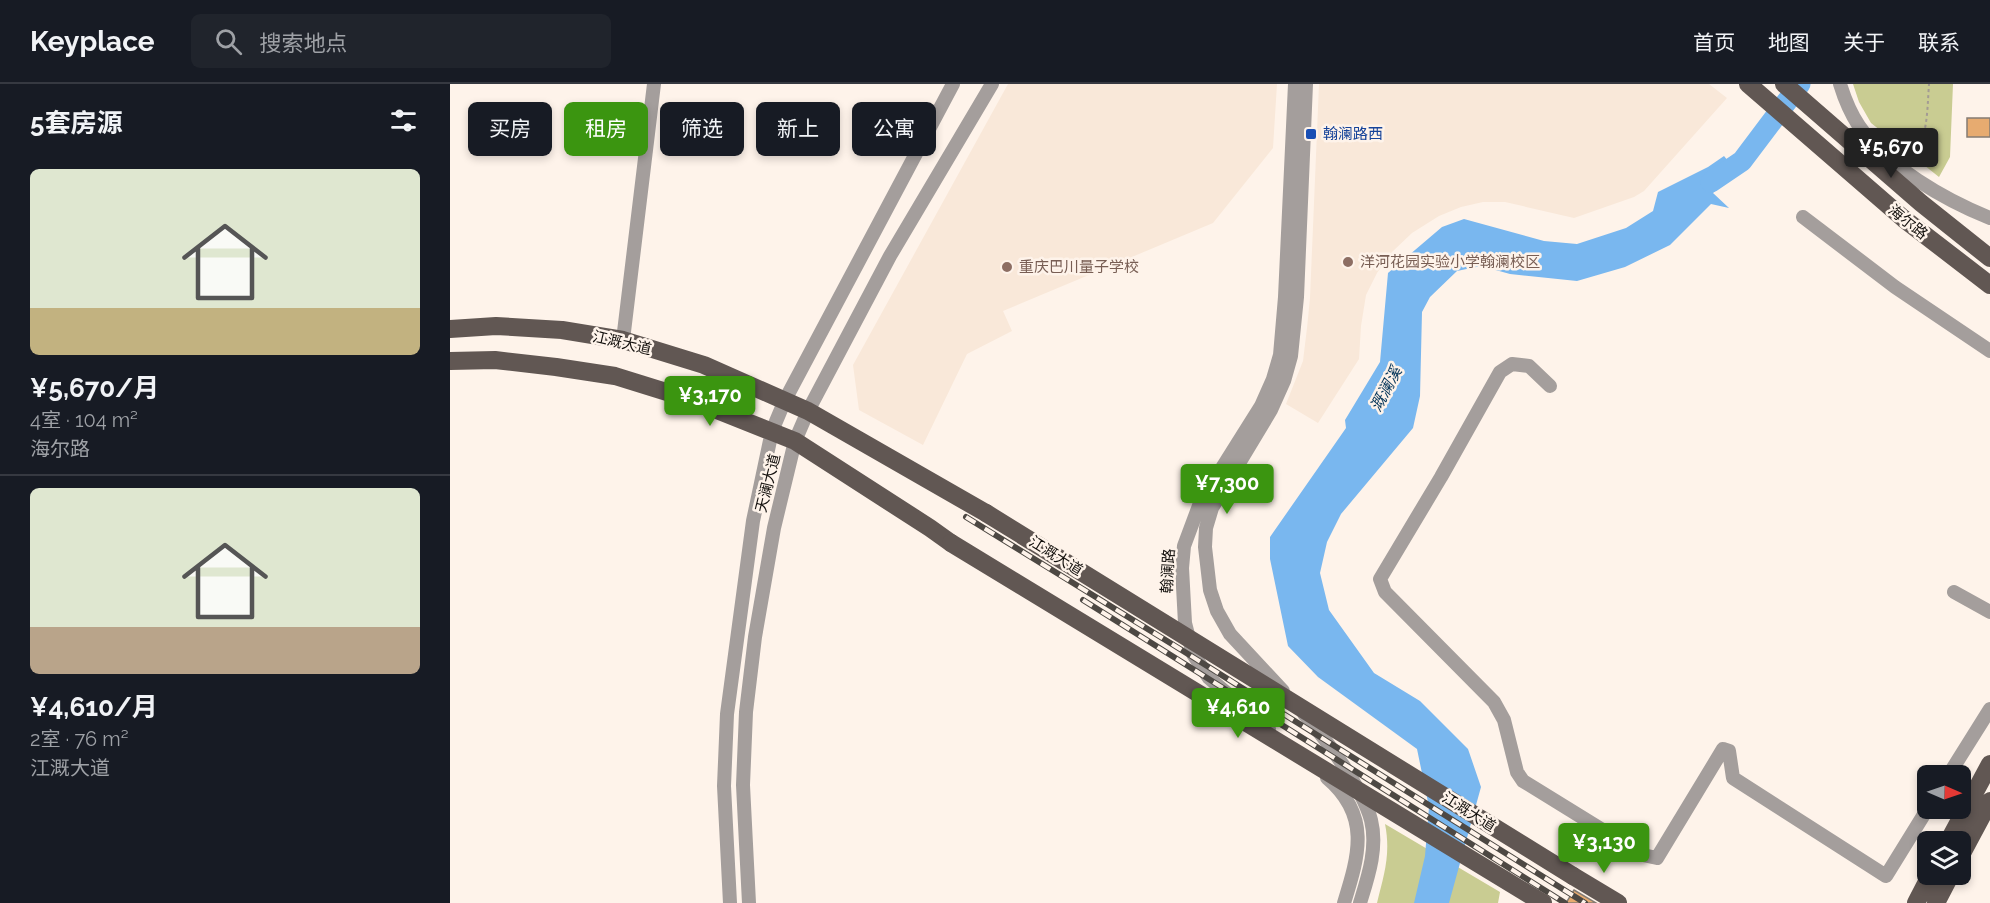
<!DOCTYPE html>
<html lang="zh">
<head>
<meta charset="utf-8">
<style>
	body { margin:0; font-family:Raleway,"Noto Sans SC",sans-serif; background:#20242c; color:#f1f3f6; height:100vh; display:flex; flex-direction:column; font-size:22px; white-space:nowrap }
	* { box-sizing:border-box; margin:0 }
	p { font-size:20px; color:#9ea1a6 }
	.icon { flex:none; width:33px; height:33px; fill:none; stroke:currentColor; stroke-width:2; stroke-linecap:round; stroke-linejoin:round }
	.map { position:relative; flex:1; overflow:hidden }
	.drawer { display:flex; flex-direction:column; background:#171b24; width:450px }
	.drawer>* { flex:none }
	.top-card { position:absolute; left:18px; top:18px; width:570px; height:54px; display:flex; gap:12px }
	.needle { width:39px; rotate:92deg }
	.fabs { position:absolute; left:1467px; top:681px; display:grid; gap:12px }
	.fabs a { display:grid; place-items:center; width:54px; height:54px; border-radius:9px; background:#171b24; box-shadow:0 3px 9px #0003; font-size:30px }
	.price { position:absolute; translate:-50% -51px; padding:0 14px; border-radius:6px; background:#3b9510; color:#fff; font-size:20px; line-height:39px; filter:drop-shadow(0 2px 3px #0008) }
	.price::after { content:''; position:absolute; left:50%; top:36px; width:18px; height:14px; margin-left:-9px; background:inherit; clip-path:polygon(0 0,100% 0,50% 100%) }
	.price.active { background:#222; color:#fff }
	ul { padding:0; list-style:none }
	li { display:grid; align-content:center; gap:12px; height:318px; padding:0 30px }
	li+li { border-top:2px solid #363941 }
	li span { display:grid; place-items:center; height:186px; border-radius:9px; color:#555 }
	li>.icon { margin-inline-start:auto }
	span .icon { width:108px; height:108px; fill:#fffc; stroke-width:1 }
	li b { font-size:26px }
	h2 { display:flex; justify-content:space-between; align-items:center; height:72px; padding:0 30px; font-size:26px }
	.chip { padding:0 21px; border-radius:9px; background:#171b24; box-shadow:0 3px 9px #0003; font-size:21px; line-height:54px }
	.chip.active { background:#3b9510; color:#fff }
	header { display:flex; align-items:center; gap:36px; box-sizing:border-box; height:84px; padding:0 30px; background:#171b24; border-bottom:2px solid #363941 }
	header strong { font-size:28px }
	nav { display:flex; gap:33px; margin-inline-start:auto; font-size:21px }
	.search { width:420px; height:54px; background:#20242c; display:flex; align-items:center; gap:15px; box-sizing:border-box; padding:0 21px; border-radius:9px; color:#9ea1a6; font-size:22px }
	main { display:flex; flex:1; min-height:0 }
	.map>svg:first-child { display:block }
</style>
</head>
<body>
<header>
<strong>Keyplace</strong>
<div class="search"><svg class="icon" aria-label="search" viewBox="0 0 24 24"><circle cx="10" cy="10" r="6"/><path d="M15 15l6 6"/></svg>搜索地点</div>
<nav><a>首页</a><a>地图</a><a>关于</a><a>联系</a></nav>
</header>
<main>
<section class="drawer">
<h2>5套房源<svg class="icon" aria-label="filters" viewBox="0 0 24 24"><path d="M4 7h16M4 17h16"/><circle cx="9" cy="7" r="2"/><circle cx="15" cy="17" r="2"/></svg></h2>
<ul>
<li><span style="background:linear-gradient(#dfe7d0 75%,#c2b280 0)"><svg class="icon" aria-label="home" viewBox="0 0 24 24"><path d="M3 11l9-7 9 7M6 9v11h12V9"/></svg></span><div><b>¥5,670/月</b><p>4室 · 104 m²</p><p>海尔路</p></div></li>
<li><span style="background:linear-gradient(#dfe7d0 75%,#b9a48a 0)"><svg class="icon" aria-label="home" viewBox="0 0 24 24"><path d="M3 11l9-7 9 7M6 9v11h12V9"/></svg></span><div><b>¥4,610/月</b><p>2室 · 76 m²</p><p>江溉大道</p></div></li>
</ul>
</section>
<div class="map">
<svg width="1540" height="819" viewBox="0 0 1540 819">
	<rect width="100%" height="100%" fill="#fef3ea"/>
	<path fill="#f9e8d9" d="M558,0H827L823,64L763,139L553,227L562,247L517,270L473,361L409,326L403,281Z
		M869,0H1259L1277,14L1194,107L1184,113L1124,134L1055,118H1033L1011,123L989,132L962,149L942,168L927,189L916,211L911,242L909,275L868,339L836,320L853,277L857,244L860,214Z"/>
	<path fill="#c9cc92" d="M1403,0H1503L1500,73L1489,93L1421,39L1409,18Z
		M935,740L1050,808L1048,819H927C934,791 941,770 935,740Z"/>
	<path fill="#79b7ef" d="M1274,72L1288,89L1263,109L1279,124L1261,120L1220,161L1175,183L1127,197L1060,190L1031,182L1007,187L980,213L972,228L970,312L963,344L891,430L877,458L870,489L879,526L924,589L970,617L1018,665L1031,703L999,819H964L975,772L979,723L967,665L868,593L838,562L820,475V453L896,344L895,336L930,278L938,189L992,143L1014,135L1094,157L1127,160L1176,144L1203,127L1208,108L1258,83Z"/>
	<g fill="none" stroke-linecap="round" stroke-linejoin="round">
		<path stroke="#79b7ef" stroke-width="21" d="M1261,98L1292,77L1350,0"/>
	</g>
	<path fill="#e7ab70" stroke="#857c73" stroke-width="1.5" d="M1517,34H1540V53H1517Z
		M1124,806L1146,819H1116Z"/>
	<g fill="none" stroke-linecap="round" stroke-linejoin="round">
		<path stroke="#a39b94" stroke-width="2" stroke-dasharray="3 3" stroke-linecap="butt" d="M1462,77C1478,52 1477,29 1479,0"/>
		<path stroke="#a49e9c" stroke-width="14" d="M1390,0C1394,13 1401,30 1409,42C1437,83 1495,116 1540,134
			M1353,133L1445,203L1540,267
			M173,256L204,0
			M1100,302L1079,282L1062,280L1050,288L991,393L930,495L935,508L1044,618L1054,636L1067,688L1073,697L1193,771L1207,774L1273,665L1279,667L1283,694L1436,792L1478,724
			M1504,508L1540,528
			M833,607L780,550L767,527L760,506L755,463L756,444L762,424L821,326L834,297L841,272L847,213L856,0
			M854,630C876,655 913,705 921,736C928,764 918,793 910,819
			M819,645L759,594L743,570L735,539L732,484L734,462L750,419L811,322L823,295L830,271L835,213L845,0
			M1498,692L1540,625
			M877,694C921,731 909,771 894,819
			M280,819L274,702L277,630L303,437L322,347L335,316L503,0
			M299,819L293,701L296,628L305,553L324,444L345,357L358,327L440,172L542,0"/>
		<path stroke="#615753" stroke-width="18" d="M1298,0L1454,135L1540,201
			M1334,0L1471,119L1540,174
			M0,245L46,242L112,246L173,256L254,281L358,327L536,429
			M0,277L45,276L106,283L165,292L239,315L345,357L480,444L501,459
			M1498,758L1540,680
			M1510,773L1540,717
			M1123,792L1168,819
			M1466,819L1481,790
			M1486,819L1501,790"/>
		<g stroke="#4d4843" stroke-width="6">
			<path id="rail" d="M516,433L730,565L1135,819
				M633,516L1115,819"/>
		</g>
		<use href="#rail" stroke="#fef3ea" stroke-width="4" stroke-dasharray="11" stroke-linecap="butt"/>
		<path stroke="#615753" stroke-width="18" d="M536,429L1123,792
			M501,459L1093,819"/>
	</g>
	<rect fill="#1a4fb4" stroke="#fef3ea" stroke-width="2" x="855" y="44" width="12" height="12" rx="3"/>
	<g fill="#8d6e63" stroke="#fef3ea" stroke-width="2">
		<circle cx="898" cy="178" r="6"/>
		<circle cx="557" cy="183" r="6"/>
	</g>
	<g text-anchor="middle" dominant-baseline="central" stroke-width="5" stroke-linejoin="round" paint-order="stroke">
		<g font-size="15" fill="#164399" stroke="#fef3ea" text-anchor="start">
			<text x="873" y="50">翰澜路西</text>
		</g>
		<g font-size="15" fill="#120f0c" stroke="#fef3ea">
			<text transform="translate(1458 138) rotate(39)">海尔路</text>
			<text transform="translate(172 259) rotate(13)">江溉大道</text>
			<text transform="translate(318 399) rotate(-76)">天澜大道</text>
			<text transform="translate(606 472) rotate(32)">江溉大道</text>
			<text transform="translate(718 487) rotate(-87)">翰澜路</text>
			<text transform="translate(1019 728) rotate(32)">江溉大道</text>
		</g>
		<g font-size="15" fill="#785e54" stroke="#fef3ea" text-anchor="start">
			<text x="910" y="178">洋河花园实验小学翰澜校区</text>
			<text x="569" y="183">重庆巴川量子学校</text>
		</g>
		<g font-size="16" font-style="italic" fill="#06365a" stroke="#fef3ea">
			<text transform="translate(936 305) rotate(-62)">溉澜溪</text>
		</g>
	</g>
</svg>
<div class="fabs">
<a><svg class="needle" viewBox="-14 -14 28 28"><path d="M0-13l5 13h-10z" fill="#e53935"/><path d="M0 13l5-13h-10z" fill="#9ea1a6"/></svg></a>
<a><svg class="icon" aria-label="layers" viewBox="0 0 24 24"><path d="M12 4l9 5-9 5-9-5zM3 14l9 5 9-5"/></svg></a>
</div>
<b class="price active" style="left:1441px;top:95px">¥5,670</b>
<b class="price" style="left:260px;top:343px">¥3,170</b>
<b class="price" style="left:777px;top:431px">¥7,300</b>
<b class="price" style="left:788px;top:655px">¥4,610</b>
<b class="price" style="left:1154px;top:790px">¥3,130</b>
<div class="top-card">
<a class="chip">买房</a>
<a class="chip active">租房</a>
<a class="chip">筛选</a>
<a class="chip">新上</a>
<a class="chip">公寓</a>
</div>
</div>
</main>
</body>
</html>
